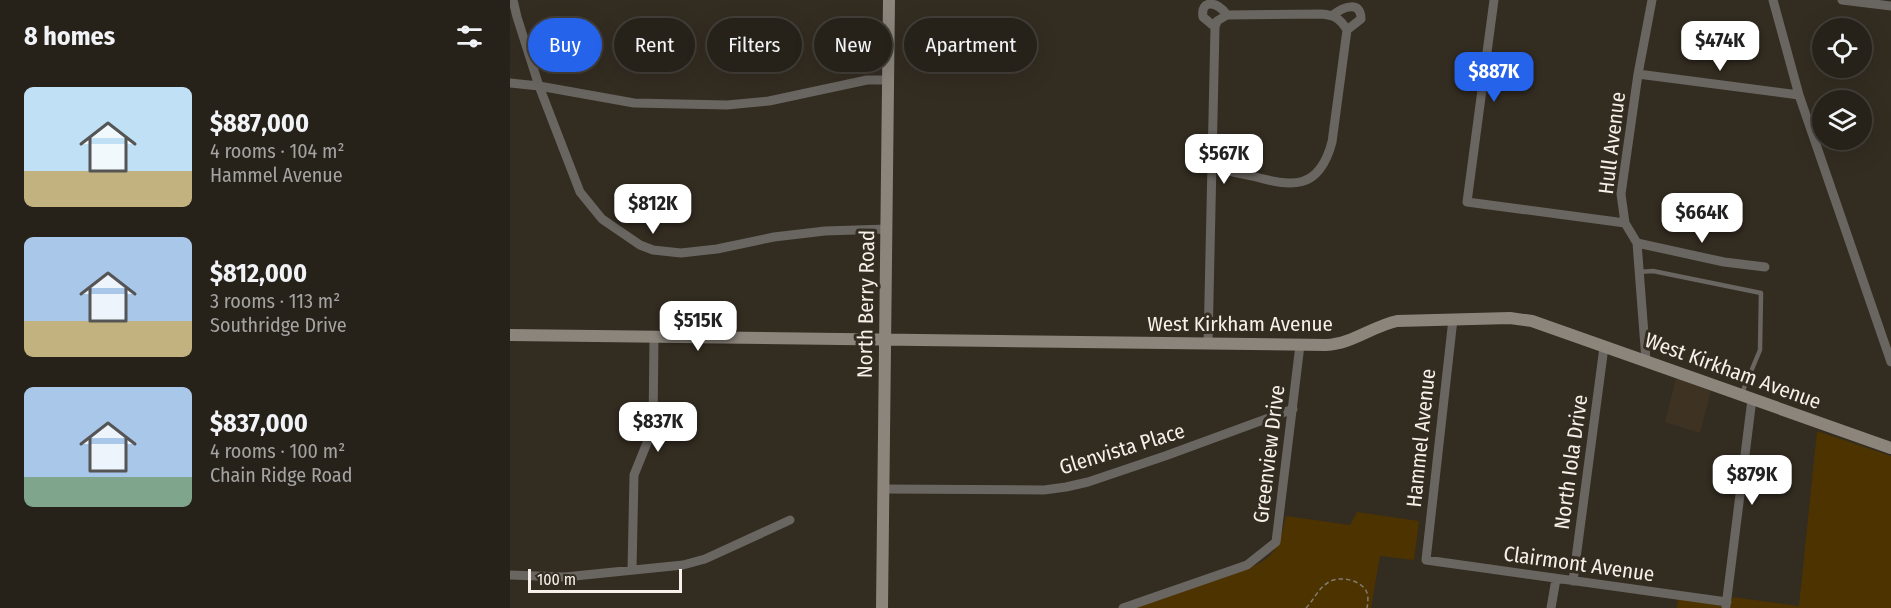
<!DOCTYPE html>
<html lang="en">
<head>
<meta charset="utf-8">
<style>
	body { margin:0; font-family:"Fira Sans Condensed",sans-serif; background:#322e26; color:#f1f3f6; height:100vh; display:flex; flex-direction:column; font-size:22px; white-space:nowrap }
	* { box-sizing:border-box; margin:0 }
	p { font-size:20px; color:#a4a3a2 }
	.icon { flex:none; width:33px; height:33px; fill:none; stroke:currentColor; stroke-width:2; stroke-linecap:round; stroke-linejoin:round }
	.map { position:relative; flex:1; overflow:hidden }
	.drawer { display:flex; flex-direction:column; background:#262119; width:510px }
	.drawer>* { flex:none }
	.top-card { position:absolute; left:18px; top:18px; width:570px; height:54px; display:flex; gap:12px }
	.controls { position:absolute; left:1302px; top:18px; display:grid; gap:12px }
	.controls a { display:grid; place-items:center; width:60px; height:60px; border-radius:50%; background:#262119; box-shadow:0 6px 24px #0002,0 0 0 2px #423e38; font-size:30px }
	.scale { position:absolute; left:18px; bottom:15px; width:154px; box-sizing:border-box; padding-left:6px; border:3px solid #f5f0e9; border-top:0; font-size:16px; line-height:21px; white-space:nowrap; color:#f5f0e9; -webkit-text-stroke:4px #332c21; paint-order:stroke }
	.price { position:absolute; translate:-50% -51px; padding:0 14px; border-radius:12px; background:#fff; color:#222; font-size:20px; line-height:39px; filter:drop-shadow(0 2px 3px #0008) }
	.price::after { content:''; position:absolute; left:50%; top:36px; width:18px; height:14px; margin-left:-9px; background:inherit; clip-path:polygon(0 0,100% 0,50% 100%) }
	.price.current { background:#2563eb; color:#fff }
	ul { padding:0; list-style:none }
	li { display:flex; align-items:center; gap:18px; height:150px; padding:0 24px }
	li span { display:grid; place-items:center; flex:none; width:168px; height:120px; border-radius:9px; color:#555 }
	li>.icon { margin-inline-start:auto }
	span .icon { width:72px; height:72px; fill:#fffc; stroke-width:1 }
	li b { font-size:26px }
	h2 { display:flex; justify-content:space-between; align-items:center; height:72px; padding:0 24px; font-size:26px }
	.chip { padding:0 21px; border-radius:27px; background:#262119; box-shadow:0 6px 24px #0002,0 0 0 2px #423e38; font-size:21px; line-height:54px }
	.chip.current { background:#2563eb; color:#fff }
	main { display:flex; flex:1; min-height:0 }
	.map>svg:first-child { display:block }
</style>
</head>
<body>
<main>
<section class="drawer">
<h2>8 homes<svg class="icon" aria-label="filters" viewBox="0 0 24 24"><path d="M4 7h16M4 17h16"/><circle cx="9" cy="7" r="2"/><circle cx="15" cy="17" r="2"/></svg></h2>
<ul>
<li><span style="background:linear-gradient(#bfe0f5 70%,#c2b280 0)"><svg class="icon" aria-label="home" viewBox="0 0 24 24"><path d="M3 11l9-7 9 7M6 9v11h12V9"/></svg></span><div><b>$887,000</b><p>4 rooms · 104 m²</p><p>Hammel Avenue</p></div></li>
<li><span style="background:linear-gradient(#a9c7e8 70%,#c2b280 0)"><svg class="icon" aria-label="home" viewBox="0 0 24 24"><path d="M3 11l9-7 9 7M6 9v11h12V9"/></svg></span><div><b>$812,000</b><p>3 rooms · 113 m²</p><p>Southridge Drive</p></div></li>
<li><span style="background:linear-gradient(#a9c7e8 75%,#7fa58c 0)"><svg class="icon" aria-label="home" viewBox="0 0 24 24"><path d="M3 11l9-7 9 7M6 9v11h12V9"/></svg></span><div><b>$837,000</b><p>4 rooms · 100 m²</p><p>Chain Ridge Road</p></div></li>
</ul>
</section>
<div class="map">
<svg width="1381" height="608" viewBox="0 0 1381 608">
	<rect width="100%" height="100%" fill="#332c21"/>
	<path fill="#3e3322" d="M1166,378L1201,391L1190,433L1155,422Z"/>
	<path fill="#4d3300" d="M1307,431L1381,456V608H1167L1168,599L1220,607L1222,597L1289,606Z
		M847,512L909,521L904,560L870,556L861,608H625L746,565C770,552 770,540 776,516L840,525Z"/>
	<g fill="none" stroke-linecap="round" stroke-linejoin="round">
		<path stroke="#827c73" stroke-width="1.5" stroke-dasharray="4.5 3" stroke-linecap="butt" d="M796,608C804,600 808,588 819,582C829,576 847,579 855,589C859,594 858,602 857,608"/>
		<path stroke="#696560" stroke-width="4.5" d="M1128,272L1143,271L1251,293L1250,350L1232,393"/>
		<path stroke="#696560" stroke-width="9" d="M3,0L7,17L29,86L124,103L217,105L259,101L357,80H378
			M984,0L957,202L1115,223
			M1263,0L1289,95L1381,362
			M1332,0L1381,6
			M823,15C833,7 851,0 851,19L837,30
			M705,27L693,17C690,0 707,0 717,15
			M1128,74L1289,95
			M0,83L29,86L70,192L92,219L130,245L143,250L171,253L207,249L264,237L315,231L377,229
			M1127,243L1214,262L1255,267
			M943,319L916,560L1217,602
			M698,344L705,27L707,21L717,15L811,14C824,15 830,18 837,30L822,142C809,191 782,187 742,176C728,173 714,170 701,167
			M1136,360L1127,243L1115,223L1111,194L1128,74L1142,0
			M373,489L534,490L556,487L578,482L655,456L783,409
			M122,570L124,475L143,428L144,336
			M0,575L55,577L173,565L195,559L280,520
			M1063,581L1094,347
			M1216,606L1242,399
			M613,608L737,565L766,542L790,345
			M1041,608L1046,579"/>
		<path stroke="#8b857c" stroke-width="12" d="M0,335L816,345C842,344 863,326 887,321L1000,318L1022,321L1381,448
			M372,608L379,0"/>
	</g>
	<g text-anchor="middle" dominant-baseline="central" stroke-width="6" stroke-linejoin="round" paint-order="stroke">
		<g font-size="21" fill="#f5f0e9" stroke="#332c21">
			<text transform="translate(1102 143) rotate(-83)">Hull Avenue</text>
			<text transform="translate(356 304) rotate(-89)">North Berry Road</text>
			<text x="730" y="324">West Kirkham Avenue</text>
			<text transform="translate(1223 371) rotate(20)">West Kirkham Avenue</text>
			<text transform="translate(911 438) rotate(-84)">Hammel Avenue</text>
			<text transform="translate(612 449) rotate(-17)">Glenvista Place</text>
			<text transform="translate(759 454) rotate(-83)">Greenview Drive</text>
			<text transform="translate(1061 462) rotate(-82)">North Iola Drive</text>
			<text transform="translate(1069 564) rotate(8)">Clairmont Avenue</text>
		</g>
	</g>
</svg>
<div class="controls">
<a><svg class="icon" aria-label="locate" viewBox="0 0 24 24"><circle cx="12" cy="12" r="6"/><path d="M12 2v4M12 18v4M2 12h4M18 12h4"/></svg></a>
<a><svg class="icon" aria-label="layers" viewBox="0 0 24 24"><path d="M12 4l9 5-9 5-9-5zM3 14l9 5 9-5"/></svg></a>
</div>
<div class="scale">100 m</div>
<b class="price" style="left:1210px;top:72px">$474K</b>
<b class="price current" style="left:984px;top:103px">$887K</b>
<b class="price" style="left:714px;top:185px">$567K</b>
<b class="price" style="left:143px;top:235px">$812K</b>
<b class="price" style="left:1192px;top:244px">$664K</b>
<b class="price" style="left:188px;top:352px">$515K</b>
<b class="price" style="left:148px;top:453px">$837K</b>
<b class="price" style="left:1242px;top:506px">$879K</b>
<div class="top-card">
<a class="chip current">Buy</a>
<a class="chip">Rent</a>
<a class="chip">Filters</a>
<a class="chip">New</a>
<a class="chip">Apartment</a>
</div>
</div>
</main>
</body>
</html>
